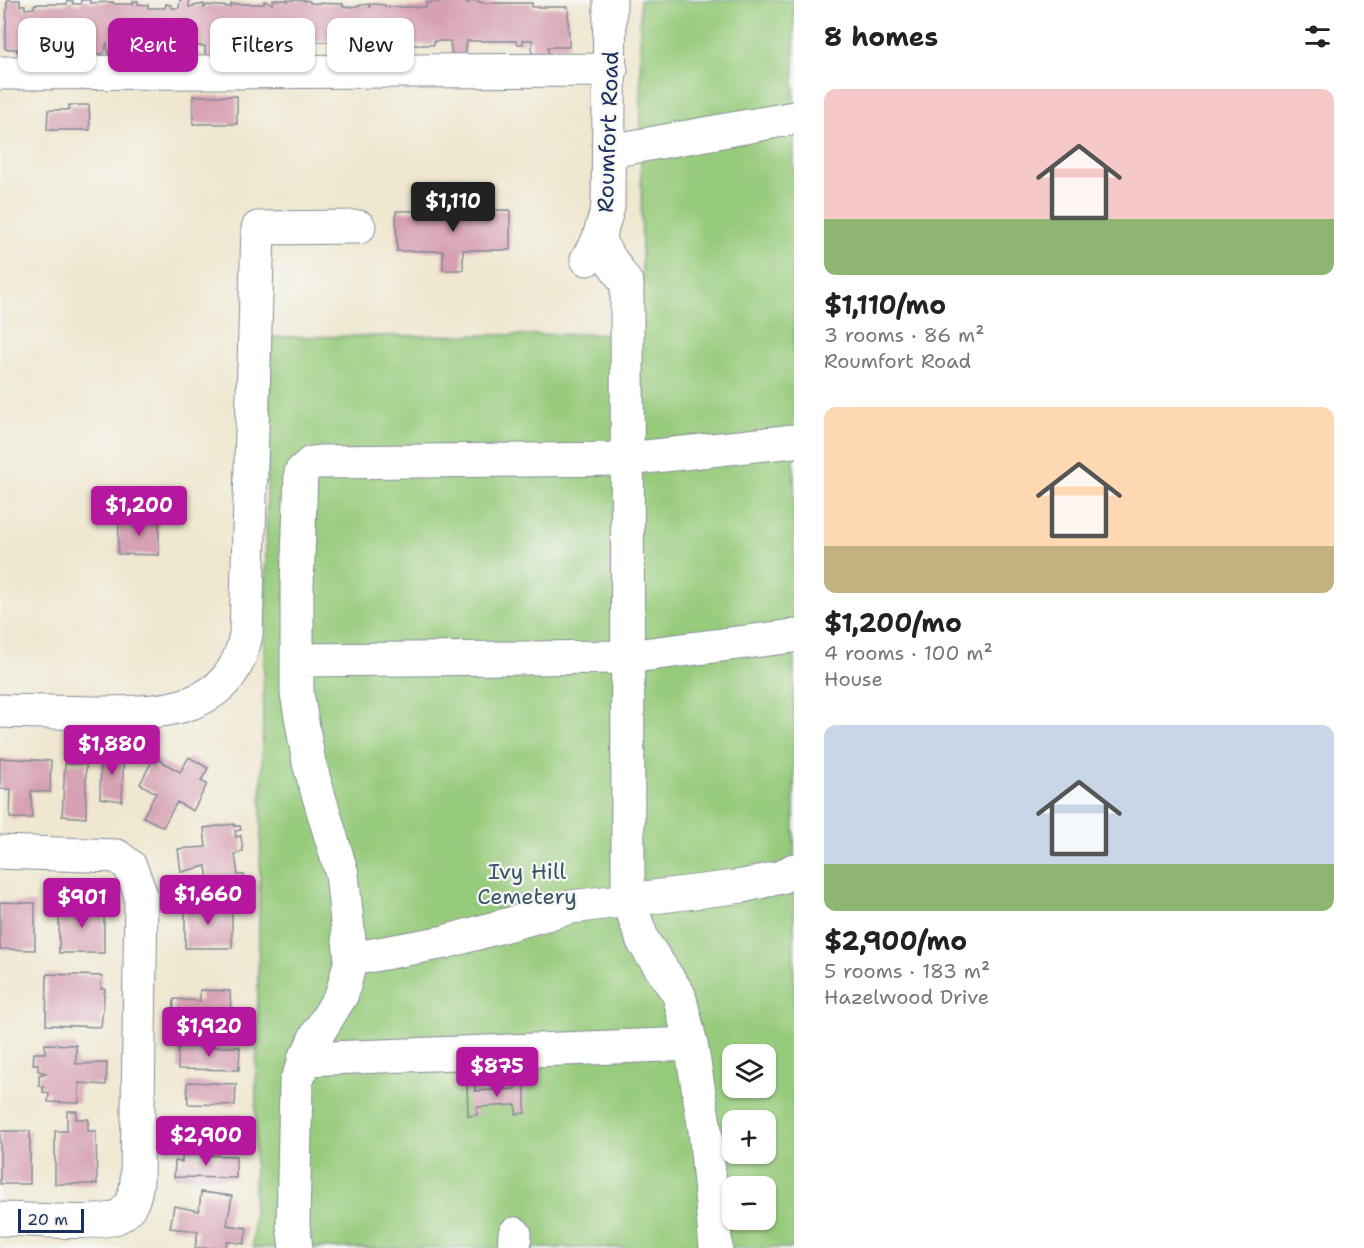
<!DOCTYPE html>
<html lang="en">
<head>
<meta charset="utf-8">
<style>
	body { margin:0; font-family:"Shantell Sans",sans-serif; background:#f6f6f6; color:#222; height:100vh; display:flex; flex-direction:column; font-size:22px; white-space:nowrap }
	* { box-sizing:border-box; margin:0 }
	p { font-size:20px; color:#767676 }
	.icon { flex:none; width:33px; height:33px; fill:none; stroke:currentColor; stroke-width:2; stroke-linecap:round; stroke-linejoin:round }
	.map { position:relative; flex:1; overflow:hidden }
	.drawer { display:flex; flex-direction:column; background:#fff; width:570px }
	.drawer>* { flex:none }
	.guide { position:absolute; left:18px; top:18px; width:570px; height:54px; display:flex; gap:12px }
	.controls { position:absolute; left:722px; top:1044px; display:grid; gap:12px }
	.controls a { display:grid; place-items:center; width:54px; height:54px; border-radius:12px; background:#fff; box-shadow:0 2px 4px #0004; font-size:30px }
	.scale { position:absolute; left:18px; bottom:15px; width:66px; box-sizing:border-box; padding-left:6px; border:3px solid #1b2f5e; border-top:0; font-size:16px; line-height:21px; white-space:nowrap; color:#1b2f5e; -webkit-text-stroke:4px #f6f6f2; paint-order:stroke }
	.price { position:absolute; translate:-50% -51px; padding:0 14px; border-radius:6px; background:#b5179e; color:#fff; font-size:20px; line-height:39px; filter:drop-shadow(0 2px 3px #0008) }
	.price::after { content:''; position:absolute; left:50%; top:36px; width:18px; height:14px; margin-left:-9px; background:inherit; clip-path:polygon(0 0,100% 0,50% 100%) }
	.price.on { background:#222; color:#fff }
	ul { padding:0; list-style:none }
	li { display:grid; align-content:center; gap:12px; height:318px; padding:0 30px }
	li span { display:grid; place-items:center; height:186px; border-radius:12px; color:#555 }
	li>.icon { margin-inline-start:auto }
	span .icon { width:108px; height:108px; fill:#fffc; stroke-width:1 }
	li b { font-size:26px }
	h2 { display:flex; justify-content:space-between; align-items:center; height:72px; padding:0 30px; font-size:26px }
	.chip { padding:0 21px; border-radius:12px; background:#fff; box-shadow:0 2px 4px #0004; font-size:21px; line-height:54px }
	.chip.on { background:#b5179e; color:#fff }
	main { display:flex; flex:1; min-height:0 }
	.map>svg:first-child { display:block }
</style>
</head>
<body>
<main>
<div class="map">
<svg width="794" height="1248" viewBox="0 0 794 1248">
	<rect width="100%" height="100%" fill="#f6f6f2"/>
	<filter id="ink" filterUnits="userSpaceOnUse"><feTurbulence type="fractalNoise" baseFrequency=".0167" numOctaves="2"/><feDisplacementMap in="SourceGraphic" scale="12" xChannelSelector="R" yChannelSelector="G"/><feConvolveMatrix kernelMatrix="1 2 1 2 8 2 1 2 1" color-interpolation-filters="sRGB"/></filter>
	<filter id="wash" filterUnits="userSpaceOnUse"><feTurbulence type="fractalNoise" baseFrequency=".008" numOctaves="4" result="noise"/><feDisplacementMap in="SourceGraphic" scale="24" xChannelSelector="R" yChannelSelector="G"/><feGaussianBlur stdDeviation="1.35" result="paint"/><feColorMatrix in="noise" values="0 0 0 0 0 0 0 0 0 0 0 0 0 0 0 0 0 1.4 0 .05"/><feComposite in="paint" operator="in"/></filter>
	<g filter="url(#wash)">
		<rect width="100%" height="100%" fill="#efe7cf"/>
		<path fill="#97cb7c" stroke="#597d6d" stroke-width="1.5" fill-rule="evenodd" d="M640,0H794V1248H253L270,337L613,334L642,295ZM732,1054H765V1088H732ZM732,1120H765V1154H732ZM732,1186H765V1220H732Z"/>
		<g id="blocks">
			<path fill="#d7a1b3" d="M7,0H20V5H25V9L34,8V5L39,4H67V1H73V4H81V0H90V3L113,2L114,4H133V1H138V4L148,5V8H165L166,4L171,5V8H179L180,0H189V7L204,4V8L207,5L231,7V4H264V1L273,4V0H287L288,2V0L310,1V3L343,4V7H352L368,4L370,8V4H375L385,5V7H426V3L460,0H465L467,3L474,0L483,3H532V7H568L569,47H548L549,59H532V40H523V44H518L516,41H467L465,55H452L450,41H434V45H383L384,59H369V45H352L351,61L335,60V42H303L301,55H289L286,52V41H253V52H237V45H221V60H205V46H155L156,58H140V46H138L137,54L126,56L124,42L122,54H108L107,42L104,54H93L90,43L89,58L76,57V42H40V49H22V52H17V49H5Z
				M193,96H237V124H193Z
				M69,105H89L90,130H47L48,110H69Z
				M510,210V250H463V270H443V251H397L396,211Z
				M119,519L159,520V555L118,554Z
				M101,753H124L122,801L100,798Z
				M154,757L180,772L189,757L208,768L201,781L207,784L193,811L177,802L163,827L143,817L156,793L140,784Z
				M0,758L51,761L50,792L31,791L32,818H10L11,789H0Z
				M65,764H86V818L62,816Z
				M234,824V826H240L241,830L235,831L236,837L241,836L243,852L235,854L238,875H244L245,879L209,886L206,866L181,872L178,849L206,847L204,828Z
				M0,902L35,903V950L0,949Z
				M185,903L232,904V948H185Z
				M59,905H104V953H59Z
				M47,974L102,976L101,989H105L101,1027L46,1025Z
				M200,990L230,991L232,1034L201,1033V1021H173L174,999L200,1001Z
				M45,1044L76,1045V1064L107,1063L106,1085L79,1083V1103L48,1102L49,1093L43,1092V1086H39V1075L46,1073L38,1071V1064H33L34,1053H45Z
				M178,1047H240L239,1070L178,1069Z
				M515,1081H525V1113L516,1114V1105L477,1107V1115L468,1116L467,1084H475V1091L515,1089Z
				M190,1082L236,1084L235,1105L188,1104L187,1083Z
				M67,1111H77L76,1119H88V1131H96L97,1184H55V1131H67Z
				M190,1119L238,1120L237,1142L191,1141Z
				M0,1131H30V1184H0Z
				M190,1155L236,1156V1178L174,1177L175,1161L182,1162V1156Z
				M201,1192L232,1196L227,1225L247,1228L244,1244L227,1241L226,1248H195L198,1231L170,1228L174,1206L199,1211Z"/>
		</g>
	</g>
	<g filter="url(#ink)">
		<use href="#blocks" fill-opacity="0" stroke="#858b96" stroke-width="1.5"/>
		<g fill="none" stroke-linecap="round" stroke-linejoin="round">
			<g stroke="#858b96" stroke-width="35">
				<path id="minor" d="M0,73L611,70
					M610,151L794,118
					M598,241L627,284L628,899L643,941L679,995L691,1044L705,1130L716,1248
					M587,259L598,241L608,207L610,0
					M297,660L626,657L794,636
					M0,711C31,712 61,712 92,713C157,713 232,715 246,634L258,228L359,227
					M0,852L117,856L130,866L141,895L137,1182C135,1196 132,1210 117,1217C97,1226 26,1219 0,1219
					M351,959L445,942L571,907L743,886L781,877L794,870
					M304,1059L691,1044
					M296,1248L293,1225L296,1082L315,1038L342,994L351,959L342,874L309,763L297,693V588L301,472L311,463L319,462L627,459L794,441
					M514,1248L515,1234"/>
			</g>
			<use href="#minor" stroke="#fff" stroke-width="33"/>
		</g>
	</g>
	<g text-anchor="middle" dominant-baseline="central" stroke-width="4.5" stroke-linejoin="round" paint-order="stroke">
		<g font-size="22" fill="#1b2f5e" stroke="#f6f6f2">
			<text transform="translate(608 132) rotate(-88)">Roumfort Road</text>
		</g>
		<g font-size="22" fill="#3a5666" stroke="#f6f6f2">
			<text x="527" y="871">Ivy Hill<tspan x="527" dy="25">Cemetery</tspan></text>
		</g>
	</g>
</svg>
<div class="controls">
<a><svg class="icon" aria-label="layers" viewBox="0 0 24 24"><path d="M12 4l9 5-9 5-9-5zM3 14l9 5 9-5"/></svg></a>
<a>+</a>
<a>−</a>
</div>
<div class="scale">20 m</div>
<b class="price on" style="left:453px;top:233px">$1,110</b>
<b class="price" style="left:139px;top:537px">$1,200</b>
<b class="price" style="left:112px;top:776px">$1,880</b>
<b class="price" style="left:208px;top:926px">$1,660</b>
<b class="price" style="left:82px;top:929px">$901</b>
<b class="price" style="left:209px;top:1058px">$1,920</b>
<b class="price" style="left:497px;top:1098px">$875</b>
<b class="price" style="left:206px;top:1167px">$2,900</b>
<div class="guide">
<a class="chip">Buy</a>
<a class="chip on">Rent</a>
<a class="chip">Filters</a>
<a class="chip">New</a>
</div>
</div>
<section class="drawer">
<h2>8 homes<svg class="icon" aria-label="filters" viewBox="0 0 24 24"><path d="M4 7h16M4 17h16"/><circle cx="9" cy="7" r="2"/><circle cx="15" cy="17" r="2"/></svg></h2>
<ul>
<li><span style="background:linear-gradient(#f6c9c9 70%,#8fb573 0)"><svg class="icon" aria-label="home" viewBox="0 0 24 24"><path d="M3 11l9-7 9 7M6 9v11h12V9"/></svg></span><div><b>$1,110/mo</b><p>3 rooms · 86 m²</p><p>Roumfort Road</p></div></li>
<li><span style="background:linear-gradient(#ffd9b3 75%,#c2b280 0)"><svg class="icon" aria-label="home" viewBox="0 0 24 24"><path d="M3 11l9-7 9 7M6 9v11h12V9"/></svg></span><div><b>$1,200/mo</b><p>4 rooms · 100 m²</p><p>House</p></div></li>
<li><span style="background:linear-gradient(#c9d6e8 75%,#8fb573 0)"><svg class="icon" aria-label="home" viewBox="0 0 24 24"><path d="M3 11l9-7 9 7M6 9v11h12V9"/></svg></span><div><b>$2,900/mo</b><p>5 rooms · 183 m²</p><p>Hazelwood Drive</p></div></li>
</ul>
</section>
</main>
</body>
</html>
